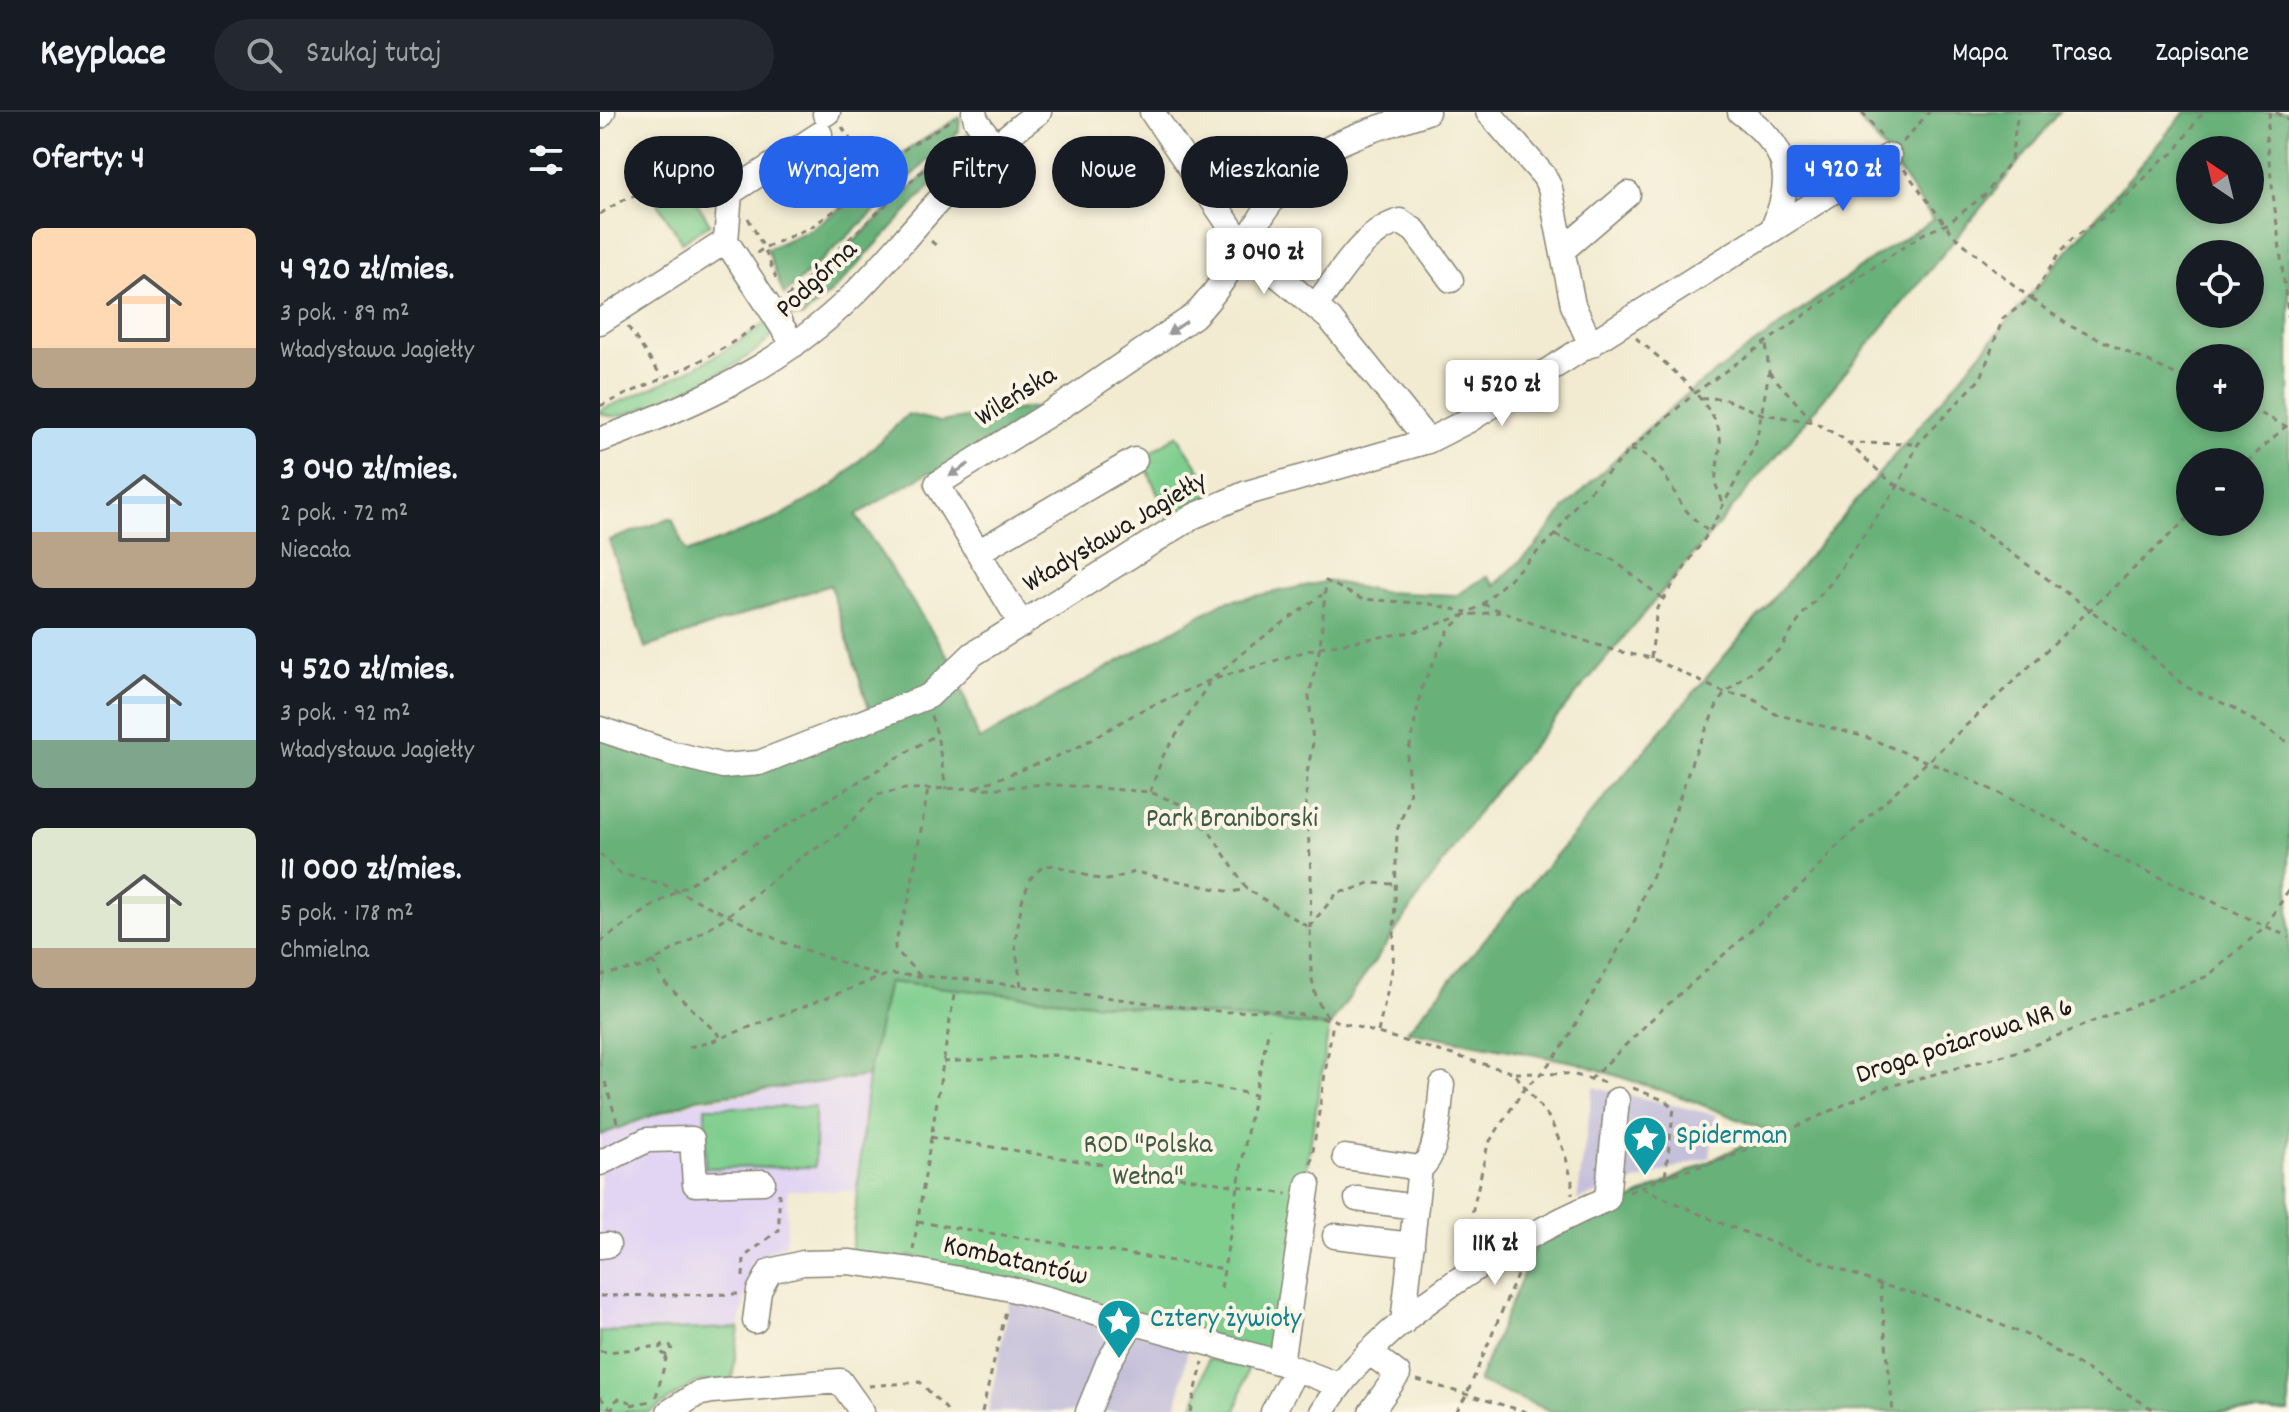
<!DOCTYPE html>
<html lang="pl">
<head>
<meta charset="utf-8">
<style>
	body { margin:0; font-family:Dekko,sans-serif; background:#242831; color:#f1f3f6; height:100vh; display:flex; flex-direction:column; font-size:30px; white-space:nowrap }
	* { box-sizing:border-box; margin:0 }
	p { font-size:26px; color:#9ea1a6 }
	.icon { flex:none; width:44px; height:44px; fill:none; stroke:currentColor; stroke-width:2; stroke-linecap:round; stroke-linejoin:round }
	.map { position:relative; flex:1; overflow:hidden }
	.details { display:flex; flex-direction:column; background:#171b24; width:600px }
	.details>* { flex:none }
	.top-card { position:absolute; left:24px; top:24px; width:760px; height:72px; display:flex; gap:16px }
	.needle { width:52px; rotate:325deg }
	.buttons { position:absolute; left:1576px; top:24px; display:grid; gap:16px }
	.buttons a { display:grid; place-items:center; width:88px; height:88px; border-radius:50%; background:#171b24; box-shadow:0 4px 12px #0003; font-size:40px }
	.price { position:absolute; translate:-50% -68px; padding:0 18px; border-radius:8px; background:#fff; color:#222; font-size:26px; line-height:52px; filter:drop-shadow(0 2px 4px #0008) }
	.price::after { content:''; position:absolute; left:50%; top:48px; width:24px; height:18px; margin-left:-12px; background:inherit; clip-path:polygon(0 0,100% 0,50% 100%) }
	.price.current { background:#2563eb; color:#fff }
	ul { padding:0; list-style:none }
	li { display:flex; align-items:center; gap:24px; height:200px; padding:0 32px }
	li span { display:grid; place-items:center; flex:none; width:224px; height:160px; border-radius:12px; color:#555 }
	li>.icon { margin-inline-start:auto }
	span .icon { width:96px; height:96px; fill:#fffc; stroke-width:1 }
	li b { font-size:34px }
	h2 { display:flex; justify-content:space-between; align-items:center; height:96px; padding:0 32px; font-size:34px }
	.pill { padding:0 28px; border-radius:36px; background:#171b24; box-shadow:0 4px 12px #0003; font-size:28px; line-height:72px }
	.pill.current { background:#2563eb; color:#fff }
	header { display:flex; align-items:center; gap:48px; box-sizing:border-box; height:112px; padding:0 40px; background:#171b24; border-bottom:2px solid #363941 }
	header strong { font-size:38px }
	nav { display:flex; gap:44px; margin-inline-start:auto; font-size:28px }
	.search { width:560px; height:72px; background:#242831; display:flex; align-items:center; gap:20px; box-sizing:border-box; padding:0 28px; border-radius:44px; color:#9ea1a6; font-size:30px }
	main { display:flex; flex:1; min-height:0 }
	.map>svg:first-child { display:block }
</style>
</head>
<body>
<header>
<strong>Keyplace</strong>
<div class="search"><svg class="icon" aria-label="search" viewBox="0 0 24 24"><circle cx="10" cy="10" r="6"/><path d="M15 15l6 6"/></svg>Szukaj tutaj</div>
<nav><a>Mapa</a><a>Trasa</a><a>Zapisane</a></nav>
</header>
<main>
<section class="details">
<h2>Oferty: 4<svg class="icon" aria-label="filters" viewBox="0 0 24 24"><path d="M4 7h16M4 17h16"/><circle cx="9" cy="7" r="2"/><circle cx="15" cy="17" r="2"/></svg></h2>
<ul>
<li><span style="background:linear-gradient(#ffd9b3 75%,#b9a48a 0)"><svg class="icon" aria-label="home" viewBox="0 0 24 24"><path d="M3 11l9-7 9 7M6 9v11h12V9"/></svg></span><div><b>4 920 zł/mies.</b><p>3 pok. · 89 m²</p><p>Władysława Jagiełły</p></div></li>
<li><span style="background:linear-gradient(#bfe0f5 65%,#b9a48a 0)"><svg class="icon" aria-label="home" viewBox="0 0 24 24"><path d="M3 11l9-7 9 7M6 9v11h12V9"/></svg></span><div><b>3 040 zł/mies.</b><p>2 pok. · 72 m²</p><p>Niecała</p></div></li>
<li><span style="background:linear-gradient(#bfe0f5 70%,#7fa58c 0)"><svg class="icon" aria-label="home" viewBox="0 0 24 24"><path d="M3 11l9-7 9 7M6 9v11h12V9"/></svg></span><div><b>4 520 zł/mies.</b><p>3 pok. · 92 m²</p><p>Władysława Jagiełły</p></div></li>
<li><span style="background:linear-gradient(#dfe7d0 75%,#b9a48a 0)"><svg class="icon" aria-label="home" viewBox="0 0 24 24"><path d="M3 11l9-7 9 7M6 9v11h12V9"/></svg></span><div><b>11 000 zł/mies.</b><p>5 pok. · 178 m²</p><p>Chmielna</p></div></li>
</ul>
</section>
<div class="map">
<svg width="1689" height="1300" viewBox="0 0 1689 1300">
	<rect width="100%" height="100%" fill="#fcf5e5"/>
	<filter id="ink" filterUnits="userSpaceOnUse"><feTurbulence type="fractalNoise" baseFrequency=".0125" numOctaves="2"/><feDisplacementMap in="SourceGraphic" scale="16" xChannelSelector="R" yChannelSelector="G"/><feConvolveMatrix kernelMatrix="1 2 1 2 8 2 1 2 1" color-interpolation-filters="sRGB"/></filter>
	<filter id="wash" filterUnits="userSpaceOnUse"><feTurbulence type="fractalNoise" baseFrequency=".006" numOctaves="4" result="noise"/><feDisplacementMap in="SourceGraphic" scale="32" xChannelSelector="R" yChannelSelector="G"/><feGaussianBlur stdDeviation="1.8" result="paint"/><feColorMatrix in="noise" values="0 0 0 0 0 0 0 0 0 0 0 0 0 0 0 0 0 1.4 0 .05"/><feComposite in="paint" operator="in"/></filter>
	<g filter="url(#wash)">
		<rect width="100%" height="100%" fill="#f2ebd1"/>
		<path fill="#e2d4f3" d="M268,964L257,1079L188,1078L186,1131L152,1148L139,1216L0,1220V1024L96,990Z"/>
		<path fill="#c5c0da" d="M993,975L1116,1003L1110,1045L977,1088Z
			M411,1184L588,1235L576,1300H388Z"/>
		<path fill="#7fce8e" stroke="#4e7555" stroke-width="2" d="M86,72L110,112L82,130L57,90Z
			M170,207L174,219C164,246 48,298 18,304C11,305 6,304 0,301V298C59,273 120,248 170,207Z
			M577,323L614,378L613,384L569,409L545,352L552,340Z
			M287,870L729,915L677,1243L326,1154L319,1145L309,1144L307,1147L251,1145L268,964Z
			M105,995H215V1055L105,1056Z
			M139,1216L132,1268L97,1270L50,1300H0V1220Z
			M608,1247L648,1256L636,1300L593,1298Z"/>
		<path fill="#67b179" stroke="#42664a" stroke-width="2" fill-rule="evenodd" d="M1253,0H1460L1188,330L883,693L729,915L288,870L268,964L97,987L0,1023V622L134,648L269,597L230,473L45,536L9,428L72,406L86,441L173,408L233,374L308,302L340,310L447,293L337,362L329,360L256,403L355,555L379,628L624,490L729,469L781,480L857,483L887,464L895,473L933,437L966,395L1038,325L1094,276L1276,144L1333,108L1284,38Z
			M1585,0H1689V1300H953L878,1270L935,1134L1170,1020L1090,988L978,951L807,919ZM1590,38H1650V98H1590ZM1590,142H1650V202H1590ZM1590,246H1650V306H1590ZM1590,350H1650V410H1590Z
			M360,5L359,19L282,92L272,73L283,53Z
			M368,22L371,24L366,36L235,177L203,205H182L178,201Z
			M268,78L278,96L184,183L167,137L209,118Z"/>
	</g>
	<g filter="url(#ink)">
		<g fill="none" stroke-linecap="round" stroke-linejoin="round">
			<g stroke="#878476" stroke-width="27">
				<path id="minor" d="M374,0L376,8L395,34
					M552,0L645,136L730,207L828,329
					M888,0L944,64L950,76L973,193L991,233
					M225,2L228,0
					M0,4L3,0
					M1172,118L1289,44
					M126,129L194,233
					M963,138L1028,82
					M716,193C739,164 763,119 800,109L815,119L851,168
					M0,210L126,129L130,81L220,22
					M0,328C94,293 180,255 252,184C286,151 314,114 347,80C375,50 406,24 439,0
					M378,440L535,348
					M422,513L337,372L465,292L594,204C639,160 659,87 708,50C742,24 787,14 827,0
					M0,617L71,641L123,654L159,651L329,584L373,542L594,404L647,381L828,329L869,308L1172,118C1196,63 1188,36 1140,0
					M745,1045L820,1056L803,1211
					M0,1051L47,1028L92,1027L95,1072L163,1070
					M820,1056C839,1044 839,995 842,973
					M757,1087L816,1095
					M735,1124L812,1133
					M0,1134L8,1133
					M155,1209L159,1179L170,1159L203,1151L249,1150L311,1158L411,1177L681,1251L738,1273
					M769,1240L798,1262L771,1300
					M681,1251L708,1072
					M69,1300L97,1282L112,1279L240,1269L262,1300
					M488,1300L508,1251L532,1211
					M673,1300L696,1257
					M722,1300C776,1209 910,1128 1007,1087L1017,988"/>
			</g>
			<path stroke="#878476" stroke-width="3" stroke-dasharray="6 6" stroke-linecap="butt" d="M1262,0L1282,25
				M1670,0L1666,25L1689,210
				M1676,0L1689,9
				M242,15L260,42L282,52
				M236,29L269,75L282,52L354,6
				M1303,30L1329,0
				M1304,57L1353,123L1431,187L1458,143L1472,127L1515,97L1562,48L1574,41L1599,5L1606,0
				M97,91H109
				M0,102C21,89 38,75 62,87
				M148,106L164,136L211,115L269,75L282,96
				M331,129L338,135
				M157,141L164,136L176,166
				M187,185L363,21
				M28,215L62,265
				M1036,226C1060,246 1117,293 1120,324C1122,340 1114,358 1116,373C1118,379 1121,385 1123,391
				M1169,260L1211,307
				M1101,287L1122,286L1162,302L1214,310L1242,326L1291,370L1373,413L1545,538L1584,574L1634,596L1689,631
				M0,294C51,270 115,248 158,212
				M1650,296L1689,316
				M1247,331L1318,332
				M1030,338C1060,341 1069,376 1085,397C1092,406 1101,413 1109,420
				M1647,350L1686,314
				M955,423L1012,447L1062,486
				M883,492L937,513L1016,539L1051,546L1125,581L1149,584L1175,602L1266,625L1372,668L1459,711L1514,744L1689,825
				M1051,546L1057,496L1109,420L1156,331L1169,260L1166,231
				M614,565L651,534L722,483
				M331,604L337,622L346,677
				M376,675L473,638L542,598L611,568L720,535L817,519L865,503L900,500
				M550,680L563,644L609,571
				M0,742L21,762L63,772L182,830L283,865
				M709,815L738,780L749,779L769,771L795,772
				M710,816L711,759L706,692L707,661L713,631L709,584L720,535L726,469L762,487L830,492L867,500
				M0,830L51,795L337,622
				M53,849L63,869L122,926
				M0,863L43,855L85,831L126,805L203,744L238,723L277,683L303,677L402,676L444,672L550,680L585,694L611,722L647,777L710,816C711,847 707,884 730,907L914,961L950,1007L965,1042L972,1069V1083
				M320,864L295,837V831L309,787L328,677
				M421,874L415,831L422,789L430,767L442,755L454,753L494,766L508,768L535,760L631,780L647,777
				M778,920L793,854L797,718L810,685L807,648L822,575L848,519L865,503L883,492L955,423L972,397L1030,338L1096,280L1251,170L1323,122L1347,112L1386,82L1411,47L1418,0
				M89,935L108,931L289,862L365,867L581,895L626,900L668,898L730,907
				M343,950L455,943L655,983
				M0,953V954
				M915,961L971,962L1006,971
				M990,968L1054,905L1204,771L1233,738L1590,404
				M5,970L18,1013
				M1033,976L1066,989L1074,996L1065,1065
				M330,1025L687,1082
				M711,1052L733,910
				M1042,1076L1113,1108L1279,1172L1337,1188L1432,1225L1558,1300
				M1029,1080L1065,1065L1128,1046L1276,978L1419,939L1608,864L1667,813L1689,777
				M318,1110L625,1157
				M869,1136L873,1097L888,1032L926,974L940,963L963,934L1035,808L1045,778L1057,753L1092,649L1118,591L1125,581L1180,537L1203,502L1230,472L1298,374L1318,332L1381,266L1403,206L1431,187L1470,214L1590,269
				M313,1138L355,877
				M143,1165L144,1145L179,1118V1081
				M1280,1172L1293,1300
				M621,1176L649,1009L669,916
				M0,1184L140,1182
				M60.5 1237a5.5 5.5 0 1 1 11 0a5.5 5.5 0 1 1-11 0Z
				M0,1239L8,1240L61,1234
				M817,1268L927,1300
				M269,1274L320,1270L349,1300
				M0,1285L11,1297
				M56,1285L67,1243
				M31,1293L51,1289
				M12,1300L13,1290L21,1286L30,1290V1300
				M382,1300L407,1195
				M590,1300L603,1250
				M856,1300L866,1284L921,1154"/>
			<use href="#minor" stroke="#fff" stroke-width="24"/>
		</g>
		<defs><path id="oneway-solid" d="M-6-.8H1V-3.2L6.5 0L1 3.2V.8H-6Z" transform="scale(2)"/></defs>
		<g fill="#999">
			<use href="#oneway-solid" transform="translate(577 216) rotate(146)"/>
			<use href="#oneway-solid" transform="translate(359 358) rotate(148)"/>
		</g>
	</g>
	<defs>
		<g id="sight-pin" transform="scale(2.3)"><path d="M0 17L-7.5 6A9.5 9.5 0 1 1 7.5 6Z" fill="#0f9aa8" stroke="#fcf5e5"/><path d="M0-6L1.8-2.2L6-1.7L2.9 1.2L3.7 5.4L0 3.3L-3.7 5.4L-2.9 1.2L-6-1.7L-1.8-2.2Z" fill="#fff"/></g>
	</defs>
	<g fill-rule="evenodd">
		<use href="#sight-pin" x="1045" y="1026"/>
		<use href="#sight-pin" x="519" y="1209"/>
	</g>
	<g text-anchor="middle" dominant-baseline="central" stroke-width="8" stroke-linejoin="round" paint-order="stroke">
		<g font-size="28" fill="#1c1c1c" stroke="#fcf5e5">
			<text transform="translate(218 169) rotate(-43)">Podgórna</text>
			<text transform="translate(417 286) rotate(-32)">Wileńska</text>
			<text transform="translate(516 422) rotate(-31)">Władysława Jagiełły</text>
			<text transform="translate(1365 931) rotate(-18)">Droga pożarowa NR 6</text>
			<text transform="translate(415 1151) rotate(13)">Kombatantów</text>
		</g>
		<g font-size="28" fill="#3f5a44" stroke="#fcf5e5">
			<text x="632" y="709">Park Braniborski</text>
			<text x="548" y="1035">ROD "Polska<tspan x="548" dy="32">Wełna"</tspan></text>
		</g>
		<g font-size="28" fill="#0d838f" stroke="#fcf5e5" text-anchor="start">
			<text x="1076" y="1026">Spiderman</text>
			<text x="550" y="1209">Cztery żywioły</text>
		</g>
	</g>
</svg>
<div class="buttons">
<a><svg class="needle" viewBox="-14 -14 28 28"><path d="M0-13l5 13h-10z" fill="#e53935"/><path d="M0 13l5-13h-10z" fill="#9ea1a6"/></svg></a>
<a><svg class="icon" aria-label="locate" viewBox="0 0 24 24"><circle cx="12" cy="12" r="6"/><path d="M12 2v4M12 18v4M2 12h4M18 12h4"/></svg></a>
<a>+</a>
<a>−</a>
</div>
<b class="price current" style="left:1243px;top:101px">4 920 zł</b>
<b class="price" style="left:664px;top:184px">3 040 zł</b>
<b class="price" style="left:902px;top:316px">4 520 zł</b>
<b class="price" style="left:895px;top:1175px">11K zł</b>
<div class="top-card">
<a class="pill">Kupno</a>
<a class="pill current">Wynajem</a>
<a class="pill">Filtry</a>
<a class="pill">Nowe</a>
<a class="pill">Mieszkanie</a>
</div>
</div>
</main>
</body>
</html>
